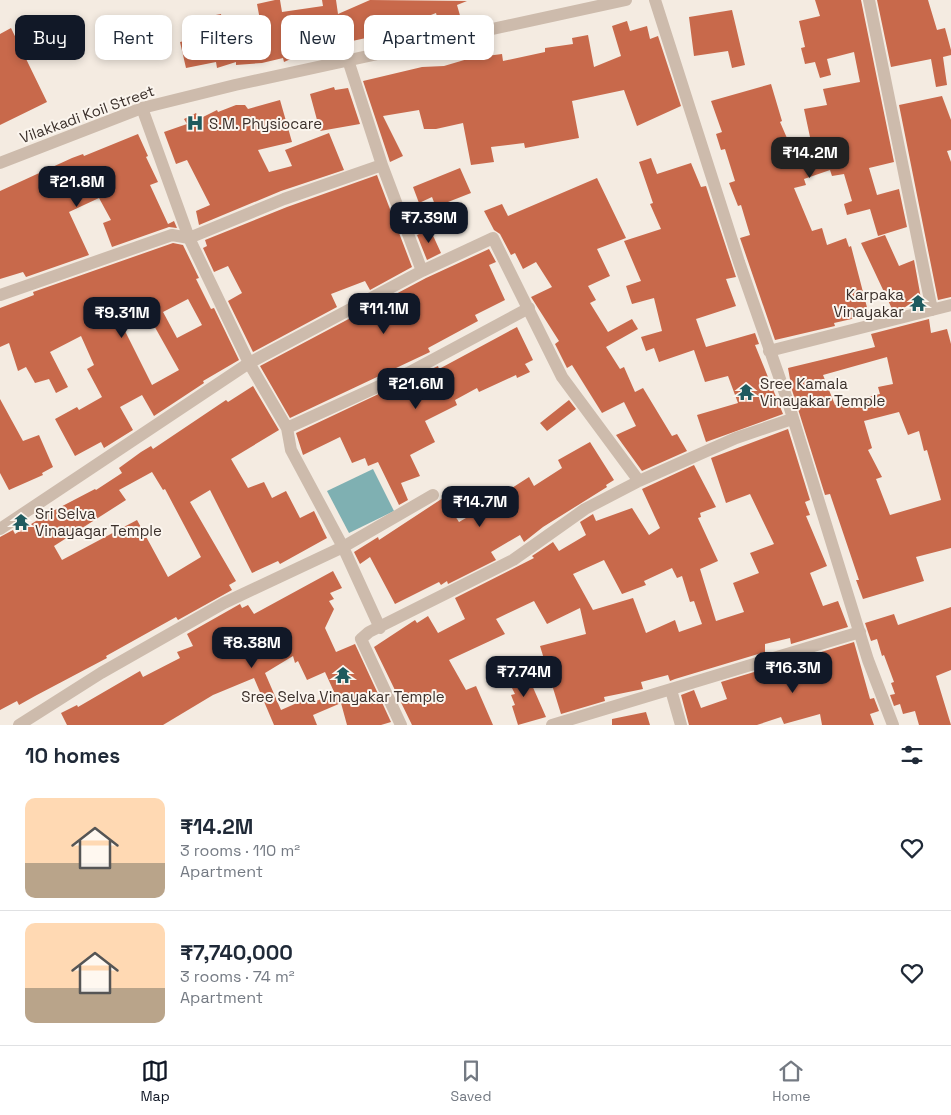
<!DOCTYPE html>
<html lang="en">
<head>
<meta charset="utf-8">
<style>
	body { margin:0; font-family:"Space Grotesk",sans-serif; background:#f6f6f7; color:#1f2937; height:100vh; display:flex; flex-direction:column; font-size:19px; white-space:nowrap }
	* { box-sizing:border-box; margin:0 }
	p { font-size:16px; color:#747a83 }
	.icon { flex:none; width:28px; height:28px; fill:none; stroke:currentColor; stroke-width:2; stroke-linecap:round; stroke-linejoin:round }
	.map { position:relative; height:725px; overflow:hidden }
	.panel { display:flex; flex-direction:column; background:#fff; flex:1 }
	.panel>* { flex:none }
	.guide { position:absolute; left:15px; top:15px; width:500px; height:45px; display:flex; gap:10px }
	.price { position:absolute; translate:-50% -42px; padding:0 11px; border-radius:10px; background:#111827; color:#fff; font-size:16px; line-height:32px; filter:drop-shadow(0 1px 2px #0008) }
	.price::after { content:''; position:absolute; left:50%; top:30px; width:15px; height:11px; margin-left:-8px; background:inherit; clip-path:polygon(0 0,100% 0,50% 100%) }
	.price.current { background:#222; color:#fff }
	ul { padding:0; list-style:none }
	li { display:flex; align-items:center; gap:15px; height:125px; padding:0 25px }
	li+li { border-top:1px solid #e0e1e3 }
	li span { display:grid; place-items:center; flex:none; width:140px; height:100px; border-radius:10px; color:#555 }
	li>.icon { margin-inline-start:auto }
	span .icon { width:60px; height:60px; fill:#fffc; stroke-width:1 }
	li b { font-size:21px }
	h2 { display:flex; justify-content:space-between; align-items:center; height:60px; padding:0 25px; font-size:21px }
	.pill { padding:0 18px; border-radius:10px; background:#fff; box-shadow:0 2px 8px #0003; font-size:18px; line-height:45px }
	.pill.current { background:#111827; color:#fff }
	.tab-bar { display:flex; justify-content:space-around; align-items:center; height:70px; border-top:1px solid #e0e1e3; background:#fff; font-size:14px; color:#747a83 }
	.tab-bar a { display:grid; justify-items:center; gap:2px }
	.tab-bar .current { color:#111827 }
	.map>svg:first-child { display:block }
</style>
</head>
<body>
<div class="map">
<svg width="951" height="725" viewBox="0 0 951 725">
	<rect width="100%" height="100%" fill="#f4ebe1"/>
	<path fill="#7fb0b2" d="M373,469L394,511L349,533L327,491Z"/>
	<path fill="#c8694b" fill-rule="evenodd" d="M275,0H280L282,12L323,6L322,0H336L338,14L370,0L467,1L457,5L461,19L439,24L436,13L408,24L409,26L382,33L383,37L368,42L366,38L343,43L342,39L331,41L329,31L298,40L306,52L284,62L283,58L262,63L236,65V62L217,68L216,62L186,68L180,42L193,39L190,25L201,22L200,18L221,14L223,26L260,20L257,4Z
		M815,0H861L894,162L869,168L877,195L899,189L907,227L878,236L870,209L847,215L844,204L852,201L844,174L832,176L830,170L804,179L806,185L794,188L812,231L822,228L827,245L846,238L849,247L851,246L869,315L834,323L835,326L775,340L740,238L750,235L741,205L738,206L729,183L735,181L725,149L721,150L716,134L722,132L711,101L771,84L782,121L780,122L790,145L810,137L804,109L827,105L823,89L860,82L854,52L827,59L831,75L820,78L815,62L805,64L801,48L805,47L799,21L820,16Z
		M877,0H928L937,30L945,28L951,50V55L943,57L947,85L936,87L931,59L891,67Z
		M732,10L745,65L732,68L728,51L694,56L689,17Z
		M627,21L630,31L647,26L650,39L658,36L681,106L637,126L624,90L572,101L579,138L525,148L524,143L491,147L494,162L471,165L463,123L436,129H424L419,110L383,116L403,156L390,162L363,81L422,67L444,66L471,58L502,54L503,61L545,52V48L573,44L572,38L588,35L594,67L621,56L612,26Z
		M11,28L47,102L0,125V34Z
		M334,87L335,90L348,88L360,124L320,131L310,94Z
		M942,96L951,120V150L947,151L951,162V297L938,300L899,105Z
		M280,100L292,142L258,150L269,172L292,166L285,150L329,133L344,170L281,191L199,225L196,211L210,205L187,160L176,164L164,132L187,124L184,119L196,113L199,119L217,110L218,112L236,105H245L248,109Z
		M138,134L148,156L146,157L158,182L150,185L168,224L174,221L177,228L169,227L112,247L103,223L111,220L99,198L69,212L89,255L26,277L23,272L0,279V191L72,158L83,154L84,156Z
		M651,158L657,174L691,163L701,187L706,186L736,277L726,279L736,306L696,319L706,347L755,333L759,344L755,345L783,414L706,442L697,415L738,403L728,376L705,382L694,350L659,362L654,348L646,351L641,337L662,331L654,298L632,304L626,286L641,281L624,241L661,229L650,204L653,203L639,162Z
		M460,168L471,193L448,202L452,212L440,218L432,197L419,203L413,187Z
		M377,175L412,267L370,290L365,281L331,294L337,307L253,352L228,301L242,293L228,266L214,272L203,248L207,246L205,240L287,207Z
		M597,178L626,238L597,249L610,276L588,286L596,300L590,303L608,332L632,319L638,329L606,347L620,369L624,367L635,392L643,388L672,436L677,434L687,451L642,471L616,435L636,426L624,402L602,413L572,365L567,368L555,344L559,341L531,297L552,287L536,262L523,269L515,253L511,255L500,234L494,230L484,211L502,204L508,216Z
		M430,229L441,253L427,260L417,235Z
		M885,235L899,266L914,260L922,304L893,311L861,243Z
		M173,243L183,245L199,278L196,279L211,309L214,308L239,360L203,381L204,383L154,416L142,395L120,407L133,430L104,448L101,442L75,456L55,419L77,407L79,410L102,397L87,369L94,365L81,336L50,352L68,387L56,393L49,379L35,383L26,367L18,371L9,343L0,347V308L34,295L33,292ZM188,299L202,325L177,338L163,312ZM143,306L179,370L152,385L118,317Z
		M489,249L496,262L489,265L505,300L475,315L478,321L428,348L430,352L290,418L260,366L426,278Z
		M929,319L931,333L947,329L951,344V548L916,557L924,581L863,599L856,580H859L830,494L825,495L792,390L788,368L875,347L871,334ZM887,357L893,384L878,387L880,394L835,405L823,375ZM899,412L908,435L919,431L924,451L927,450L941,500L890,515L876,479L882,477L868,450L872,448L864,421Z
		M517,327L533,360L525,364L530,372L517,378L516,375L479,392L477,388L455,400L457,405L425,421L435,442L410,455L420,476L401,483L408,500L399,505L378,462L368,466L365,458L352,463L340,437L303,455L296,433L438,366L439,369Z
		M253,386L279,430L231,459L248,488L264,482L272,498L286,491L300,518L314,511L327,538L280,564L278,561L252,573L210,490L190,502L236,581L229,585L232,590L178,620L176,617L106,656L107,658L35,696L19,705L17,701L0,710V537L13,530L15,534L49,513L95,489L96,490L122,473L119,468L141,452L151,446L153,449L226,400L228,402ZM152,472L163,490L165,489L201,557L168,577L137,520L62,560L54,546L126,500L119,490Z
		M0,399L23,441L39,435L53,467L42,473L43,475L9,490L0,473Z
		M569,400L576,409L547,431L540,423Z
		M788,429L810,500L805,502L810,515L806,516L827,566L810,573L823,606L838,601L848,627L791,644L790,638L765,644V652L675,679L670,681L668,675L641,682L643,689L604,697L605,701L561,714L540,646L586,634L580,608L547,624L534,601L496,619L505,634L449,660L466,690L476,686L493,725H412L374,647L415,620L417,623L428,616L438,633L465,619L455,598L534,558L532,556L553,542L559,551L586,535L580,522L593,514L596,521L632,508L649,535L660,528L642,489L694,465L716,507L700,513L701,517L698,518L718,561L700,569L716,621L744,612L733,583L759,573L750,553L774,544L750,494L726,503L711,458ZM604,560L622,594L646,585L644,581L672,568L677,578L682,576L690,602L694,601L702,624L679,632L675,620L646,633L633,598L593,610L573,574Z
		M590,442L614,480L606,485L607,487L543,527L524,542L520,535L491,552L496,560L448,584L447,581L441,585L439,582L395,604L370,557L360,564L354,552L378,537L379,540L443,498L459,522L499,499L498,497L529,477L534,486L562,468L558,460Z
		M333,571L342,588L330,593L334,599L329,601L334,609L325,628L336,652L355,644L391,722L381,725H347L341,703L313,715L317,725H274L254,678L213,695L163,725H67L61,713L77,705L78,707L140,671L143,677L180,658L177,652L193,646L187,634L240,604L242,608L248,605L254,614ZM293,656L295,663L298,661L307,680L325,672L335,694L308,704L306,699L281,710L265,673Z
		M951,607V670L936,676L951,725H919L915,711L903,714L900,704L894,706L890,695L895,694L891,683L894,682L884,655L882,656L877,639L871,641L865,623L894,614L898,625Z
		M854,642L870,699L874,698L879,711L870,714L874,725H822L820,714L784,724L781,717L757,725H689L681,695L694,690L701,708L727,699L721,682L771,667V670L796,663L795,660Z
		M524,667L546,717L518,725L512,706L515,705L511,695L515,694L505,674Z
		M646,712L650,725H612V719Z"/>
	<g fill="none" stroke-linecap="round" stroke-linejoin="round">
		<path stroke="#cdbbac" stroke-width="12" d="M655,0L739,262L788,402L868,660L893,725
			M869,0L932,310
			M348,60L382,165L422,271
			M142,108L189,238L249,363L422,271L493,238L562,377L639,481
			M0,295L172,235L189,238L284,199L382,165
			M769,351L951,305
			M287,428L408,373L529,308
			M0,529L249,363L287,428L291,450L343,547L380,628
			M671,690L681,725
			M19,725L101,673L224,603L343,547L433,495
			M401,725L361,639L369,632L513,560L585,509L639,481L736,438L792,419
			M552,725L860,632"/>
		<path stroke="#cdbbac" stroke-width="12" d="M0,163L142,108L235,85L626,0"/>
	</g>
	<defs>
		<g id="hospital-bare" transform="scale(1.35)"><path d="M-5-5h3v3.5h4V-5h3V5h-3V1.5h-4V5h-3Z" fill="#1f5a5e" stroke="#fbf5ee" stroke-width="2.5" paint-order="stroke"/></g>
		<g id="temple-bare" transform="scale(1.35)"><path d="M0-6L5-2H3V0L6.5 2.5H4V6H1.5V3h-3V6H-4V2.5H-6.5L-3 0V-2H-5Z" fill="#1f5a5e" stroke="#fbf5ee" stroke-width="2.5" paint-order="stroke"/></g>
	</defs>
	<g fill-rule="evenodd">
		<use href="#hospital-bare" x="195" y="123"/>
		<use href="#temple-bare" x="918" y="303"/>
		<use href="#temple-bare" x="746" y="392"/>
		<use href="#temple-bare" x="21" y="522"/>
		<use href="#temple-bare" x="343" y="675"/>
	</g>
	<g text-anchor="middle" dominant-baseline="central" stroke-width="4" stroke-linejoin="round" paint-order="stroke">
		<g font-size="15" fill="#3b302b" stroke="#fbf5ee">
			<text transform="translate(87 114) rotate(-20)">Vilakkadi Koil Street</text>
		</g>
		<g font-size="15" fill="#3b302b" stroke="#fbf5ee" text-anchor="start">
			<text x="209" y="123">S.M. Physiocare</text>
			<text x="904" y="294" text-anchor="end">Karpaka<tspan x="904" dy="17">Vinayakar</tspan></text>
			<text x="760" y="383">Sree Kamala<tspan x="760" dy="17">Vinayakar Temple</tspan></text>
			<text x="35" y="513">Sri Selva<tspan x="35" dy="17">Vinayagar Temple</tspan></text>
			<text x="343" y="696" text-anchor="middle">Sree Selva Vinayakar Temple</text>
		</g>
	</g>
</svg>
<b class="price current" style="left:810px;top:179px">₹14.2M</b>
<b class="price" style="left:77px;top:208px">₹21.8M</b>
<b class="price" style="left:429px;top:244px">₹7.39M</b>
<b class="price" style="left:384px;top:335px">₹11.1M</b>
<b class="price" style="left:122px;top:339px">₹9.31M</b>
<b class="price" style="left:416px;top:410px">₹21.6M</b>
<b class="price" style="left:480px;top:528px">₹14.7M</b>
<b class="price" style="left:252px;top:669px">₹8.38M</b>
<b class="price" style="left:793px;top:694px">₹16.3M</b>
<b class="price" style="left:524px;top:698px">₹7.74M</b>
<div class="guide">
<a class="pill current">Buy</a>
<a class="pill">Rent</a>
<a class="pill">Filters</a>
<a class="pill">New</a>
<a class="pill">Apartment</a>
</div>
</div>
<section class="panel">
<h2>10 homes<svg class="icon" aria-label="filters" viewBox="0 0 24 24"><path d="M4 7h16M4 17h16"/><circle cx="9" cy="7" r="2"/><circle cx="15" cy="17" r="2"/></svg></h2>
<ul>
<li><span style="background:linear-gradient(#ffd9b3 65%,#b9a48a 0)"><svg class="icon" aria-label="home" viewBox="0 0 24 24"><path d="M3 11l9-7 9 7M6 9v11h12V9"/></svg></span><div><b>₹14.2M</b><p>3 rooms · 110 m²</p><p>Apartment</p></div><svg class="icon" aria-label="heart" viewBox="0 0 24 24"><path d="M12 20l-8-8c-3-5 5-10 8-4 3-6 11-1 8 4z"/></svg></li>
<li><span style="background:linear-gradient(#ffd9b3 65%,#b9a48a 0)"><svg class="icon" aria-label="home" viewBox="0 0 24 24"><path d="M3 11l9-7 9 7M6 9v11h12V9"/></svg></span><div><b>₹7,740,000</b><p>3 rooms · 74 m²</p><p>Apartment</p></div><svg class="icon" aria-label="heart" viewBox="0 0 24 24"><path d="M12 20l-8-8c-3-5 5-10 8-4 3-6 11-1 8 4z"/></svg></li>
</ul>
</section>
<nav class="tab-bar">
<a class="current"><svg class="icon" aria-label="map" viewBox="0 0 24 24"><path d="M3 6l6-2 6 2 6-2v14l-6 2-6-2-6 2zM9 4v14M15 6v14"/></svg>Map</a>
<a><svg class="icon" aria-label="saved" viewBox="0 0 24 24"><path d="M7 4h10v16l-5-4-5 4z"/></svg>Saved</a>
<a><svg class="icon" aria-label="home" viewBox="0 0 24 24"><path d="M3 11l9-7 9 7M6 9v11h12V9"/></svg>Home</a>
</nav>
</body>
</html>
